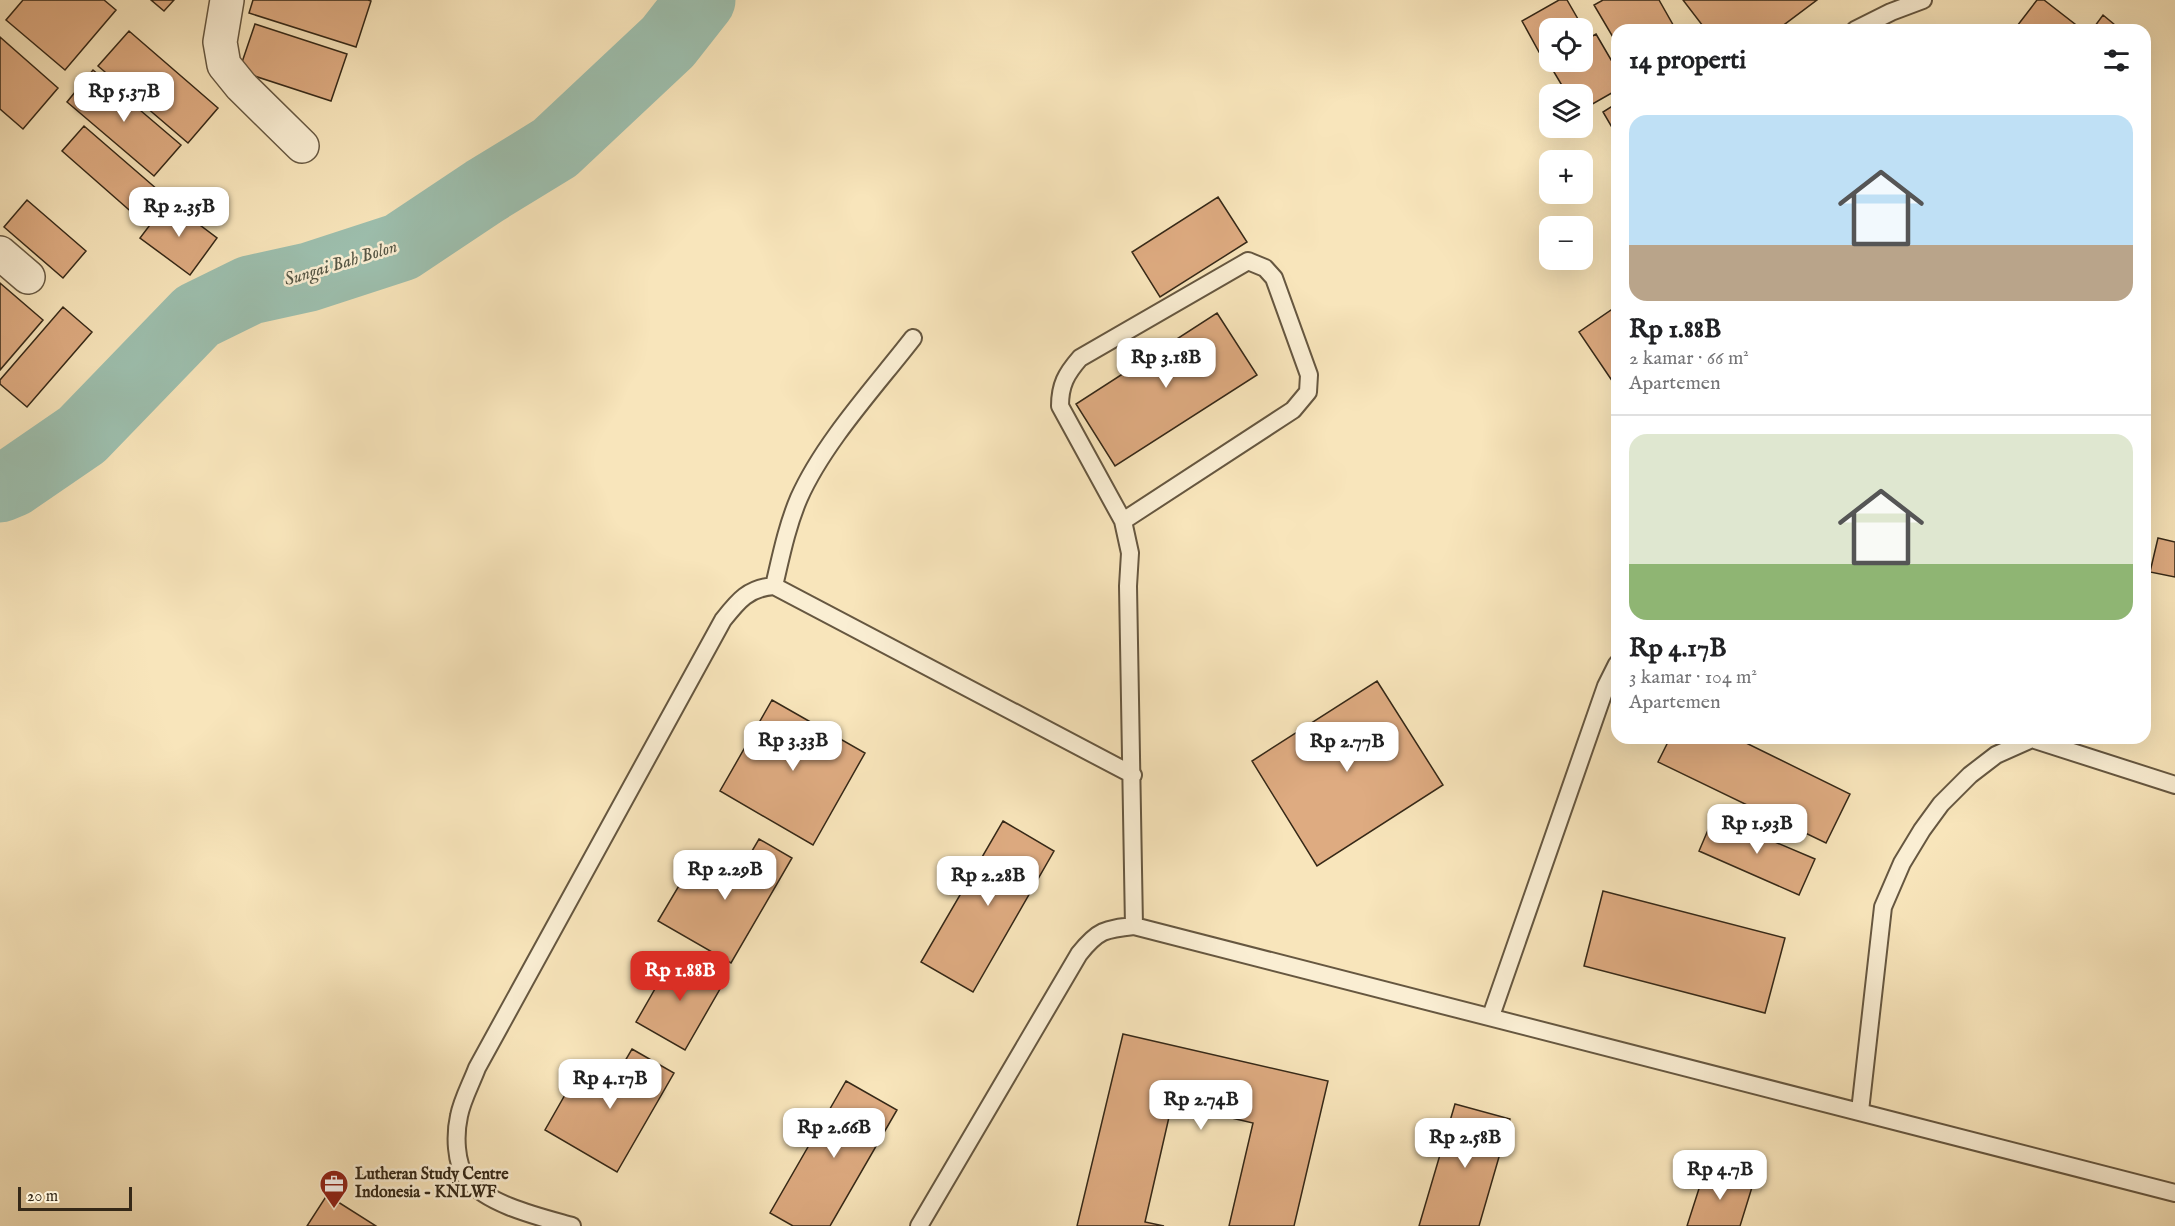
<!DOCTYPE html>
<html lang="id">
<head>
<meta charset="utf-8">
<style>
	body { margin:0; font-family:"IM FELL English",serif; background:#f2f2f2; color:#202124; height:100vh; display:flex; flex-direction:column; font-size:22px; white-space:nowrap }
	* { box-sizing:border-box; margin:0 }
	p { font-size:20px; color:#757577 }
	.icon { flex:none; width:33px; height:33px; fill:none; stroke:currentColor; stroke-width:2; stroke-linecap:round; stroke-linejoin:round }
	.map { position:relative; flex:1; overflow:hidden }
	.drawer { position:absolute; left:1611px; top:24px; width:540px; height:720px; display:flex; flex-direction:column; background:#fff; border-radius:18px; box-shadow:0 6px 24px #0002 }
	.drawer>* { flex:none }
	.controls { position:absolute; left:1539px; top:18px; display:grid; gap:12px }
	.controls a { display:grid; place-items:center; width:54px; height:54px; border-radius:12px; background:#fff; box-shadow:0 6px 24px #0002; font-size:30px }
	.scale { position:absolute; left:18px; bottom:15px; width:114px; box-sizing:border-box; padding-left:6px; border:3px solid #352817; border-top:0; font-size:16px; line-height:21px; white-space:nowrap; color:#352817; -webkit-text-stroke:4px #faeed3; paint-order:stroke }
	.price { position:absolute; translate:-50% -51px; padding:0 14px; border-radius:12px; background:#fff; color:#222; font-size:20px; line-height:39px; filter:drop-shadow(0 2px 3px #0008) }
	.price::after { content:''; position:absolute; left:50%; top:36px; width:18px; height:14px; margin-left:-9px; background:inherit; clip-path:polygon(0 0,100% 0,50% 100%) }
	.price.selected { background:#d93025; color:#fff }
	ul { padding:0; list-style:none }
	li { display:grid; align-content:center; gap:12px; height:318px; padding:0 18px }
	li+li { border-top:2px solid #e0e0e0 }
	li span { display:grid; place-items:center; height:186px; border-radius:18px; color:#555 }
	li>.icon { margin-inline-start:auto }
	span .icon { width:108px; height:108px; fill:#fffc; stroke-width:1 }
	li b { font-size:26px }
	h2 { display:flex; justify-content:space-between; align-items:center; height:72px; padding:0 18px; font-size:26px }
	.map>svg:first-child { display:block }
</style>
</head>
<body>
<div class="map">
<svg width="2175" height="1226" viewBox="0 0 2175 1226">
	<rect width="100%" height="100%" fill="#f8e5bb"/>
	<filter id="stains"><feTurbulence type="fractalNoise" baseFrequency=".00333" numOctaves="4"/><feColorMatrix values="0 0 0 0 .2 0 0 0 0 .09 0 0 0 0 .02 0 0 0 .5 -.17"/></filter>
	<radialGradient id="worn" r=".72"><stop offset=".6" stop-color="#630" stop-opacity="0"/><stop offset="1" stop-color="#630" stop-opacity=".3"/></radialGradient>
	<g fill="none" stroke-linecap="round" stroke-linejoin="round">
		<path stroke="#9dbfae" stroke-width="69" d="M0,488L12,483L82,435L197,316L250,290L309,277L401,247L485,191L555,148L668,42L701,0"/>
	</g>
	<path fill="#deab81" stroke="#352817" stroke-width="1.5" d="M23,0H104L116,10L65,70L6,20Z
		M151,0H174L164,11Z
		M253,0H368L371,1L356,47L249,13Z
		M1559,0H1567L1582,26L1579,28H1550V46L1539,52L1522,21Z
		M1603,0H1659L1676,30H1617V44L1594,5Z
		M1683,0H1817L1777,30H1706Z
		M2037,0H2044L2080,28L2079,30H2014Z
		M2103,15L2121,30H2092Z
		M255,24L347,54L331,101L239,71Z
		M129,31L218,108L188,143L98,66Z
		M1596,34L1617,70V90L1582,110V94H1567L1548,62H1582V42Z
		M0,37L58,88L23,129L0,109Z
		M93,70L181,145L154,176L67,102Z
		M1617,103V136L1603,112Z
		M84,126L158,190L136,216L62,151Z
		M1218,197L1247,242L1160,297L1132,252Z
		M27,200L86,251L63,278L4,227Z
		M168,201L217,238L190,275L140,238Z
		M0,283L43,320L0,370Z
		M1617,306V388L1579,332Z
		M63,307L92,332L27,407L0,384V380Z
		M1217,313L1257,375L1115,466L1076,404Z
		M2158,538L2175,542V577L2150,572Z
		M1377,681L1443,785L1317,866L1252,761Z
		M772,700L865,753L813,845L720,791Z
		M1670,738H1736L1850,794L1826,843L1658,762Z
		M1714,816L1815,859L1799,895L1699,851Z
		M1003,821L1054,851L973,992L921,962Z
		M759,839L792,858L731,963L658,921L696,857L735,880Z
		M1603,891L1785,938L1765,1013L1584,966Z
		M675,954L724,982L685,1050L636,1022Z
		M1123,1034L1328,1081L1294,1226H1229L1253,1123L1172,1104L1145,1222L1164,1226H1077Z
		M632,1049L674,1073L617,1172L545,1130L578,1072L608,1090Z
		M846,1081L897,1110L830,1226H793L770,1213Z
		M1455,1104L1510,1119L1479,1226H1419Z
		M1705,1170L1753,1184L1740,1226H1687Z
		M327,1195L376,1226H307Z"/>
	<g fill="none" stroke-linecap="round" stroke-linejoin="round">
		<g stroke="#665740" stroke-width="20">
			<path id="lane" d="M1855,30L1891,12L1923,0
				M1123,521L1293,410L1308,392L1309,375L1274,278L1265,268L1248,261L1080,358C1066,374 1060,385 1060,406L1123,521L1130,553L1128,586L1134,926
				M774,586C781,556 787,526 799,498C824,442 875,387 913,338
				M1491,1016L1606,686L1617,664
				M1860,1111L1883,907L1902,863L1922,830L1941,804L1970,775L1996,755L2032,739L2175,785
				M572,1226C540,1217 488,1205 467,1179C455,1163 455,1134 459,1116C462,1100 471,1084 477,1068L723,620C738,601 748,588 774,586L1133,775
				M919,1226L1079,954C1098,930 1105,929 1134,926L2175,1193"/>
		</g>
		<g stroke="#665740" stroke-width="36">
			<path id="street" d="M227,0L220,42L224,65L241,86L302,146
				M0,253L28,277"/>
		</g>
		<path stroke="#352817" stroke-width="4" stroke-dasharray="1.5 3" stroke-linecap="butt" d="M362,1176L397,1174L436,1176"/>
		<use href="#lane" stroke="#faeed3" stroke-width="16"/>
		<use href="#street" stroke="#faeed3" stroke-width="33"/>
	</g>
	<defs>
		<g id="office-pin" transform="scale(1.5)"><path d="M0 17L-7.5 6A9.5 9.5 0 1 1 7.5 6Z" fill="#8f2418" stroke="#faeed3"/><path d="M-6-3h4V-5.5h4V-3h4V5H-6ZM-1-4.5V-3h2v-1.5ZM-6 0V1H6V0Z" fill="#fff"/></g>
	</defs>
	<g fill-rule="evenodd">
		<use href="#office-pin" x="334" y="1184"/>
	</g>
	<g text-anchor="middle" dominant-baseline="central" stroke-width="5" stroke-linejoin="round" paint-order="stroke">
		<g font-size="16" font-weight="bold" fill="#352817" stroke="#faeed3" text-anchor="start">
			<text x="355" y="1175">Lutheran Study Centre<tspan x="355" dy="18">Indonesia - KNLWF</tspan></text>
		</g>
		<g font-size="18" font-style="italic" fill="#545544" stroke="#faeed3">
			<text transform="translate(341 264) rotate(-17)">Sungai Bah Bolon</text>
		</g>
	</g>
	<rect width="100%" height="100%" filter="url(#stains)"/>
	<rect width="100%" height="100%" fill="url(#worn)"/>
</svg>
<div class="controls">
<a><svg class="icon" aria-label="locate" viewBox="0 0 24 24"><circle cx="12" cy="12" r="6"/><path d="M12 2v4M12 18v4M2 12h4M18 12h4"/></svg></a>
<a><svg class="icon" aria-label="layers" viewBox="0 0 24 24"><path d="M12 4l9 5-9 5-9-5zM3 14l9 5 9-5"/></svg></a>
<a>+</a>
<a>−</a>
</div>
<div class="scale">20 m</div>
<b class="price" style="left:124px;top:123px">Rp 5.37B</b>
<b class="price" style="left:179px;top:238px">Rp 2.35B</b>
<b class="price" style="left:1166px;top:389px">Rp 3.18B</b>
<b class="price" style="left:793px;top:772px">Rp 3.33B</b>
<b class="price" style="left:1347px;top:773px">Rp 2.77B</b>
<b class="price" style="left:1757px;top:855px">Rp 1.93B</b>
<b class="price" style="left:725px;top:901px">Rp 2.29B</b>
<b class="price" style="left:988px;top:907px">Rp 2.28B</b>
<b class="price selected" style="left:680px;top:1002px">Rp 1.88B</b>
<b class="price" style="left:610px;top:1110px">Rp 4.17B</b>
<b class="price" style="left:1201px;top:1131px">Rp 2.74B</b>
<b class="price" style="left:834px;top:1159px">Rp 2.66B</b>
<b class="price" style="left:1465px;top:1169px">Rp 2.58B</b>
<b class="price" style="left:1720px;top:1201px">Rp 4.7B</b>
<section class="drawer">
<h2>14 properti<svg class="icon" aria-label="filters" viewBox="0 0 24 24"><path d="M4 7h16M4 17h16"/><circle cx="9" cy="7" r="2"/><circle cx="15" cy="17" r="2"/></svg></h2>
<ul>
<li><span style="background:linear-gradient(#bfe0f5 70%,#b9a48a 0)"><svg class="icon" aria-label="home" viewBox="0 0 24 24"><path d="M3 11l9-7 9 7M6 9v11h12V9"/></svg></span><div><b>Rp 1.88B</b><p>2 kamar · 66 m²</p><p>Apartemen</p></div></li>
<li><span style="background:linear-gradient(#dfe7d0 70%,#8fb573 0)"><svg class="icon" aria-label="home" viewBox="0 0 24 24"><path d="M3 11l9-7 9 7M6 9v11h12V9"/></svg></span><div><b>Rp 4.17B</b><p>3 kamar · 104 m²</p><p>Apartemen</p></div></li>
</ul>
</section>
</div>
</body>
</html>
